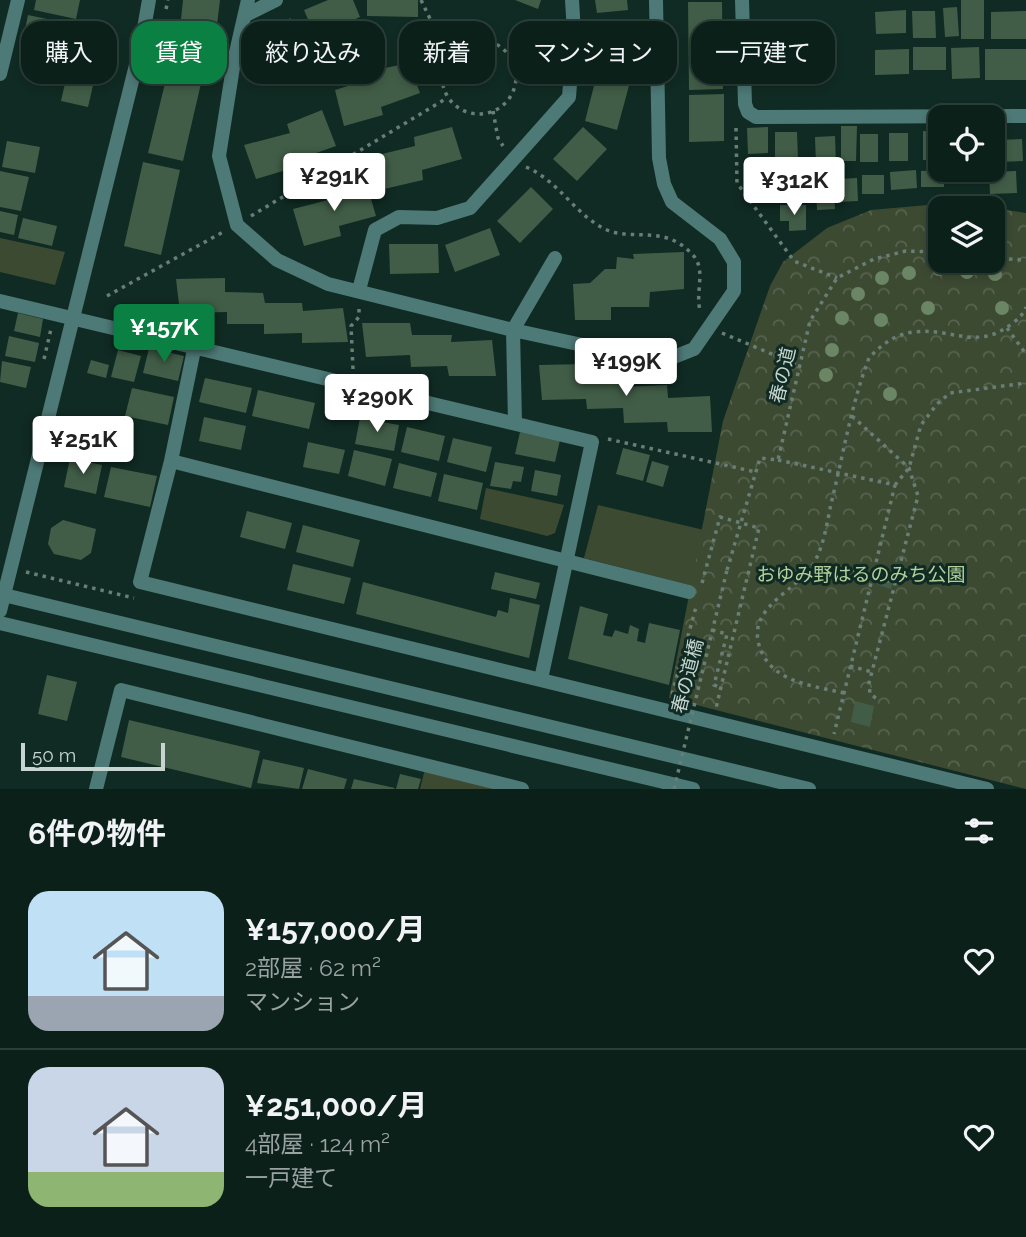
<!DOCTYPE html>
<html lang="ja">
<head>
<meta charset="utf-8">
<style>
	body { margin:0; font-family:Raleway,"Noto Sans JP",sans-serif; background:#1a2d27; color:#f1f3f6; height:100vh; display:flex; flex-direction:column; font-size:26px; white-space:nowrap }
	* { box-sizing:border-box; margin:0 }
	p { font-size:23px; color:#9aa3a2 }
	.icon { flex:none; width:38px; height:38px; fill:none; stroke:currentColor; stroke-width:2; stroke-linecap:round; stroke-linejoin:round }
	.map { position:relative; height:789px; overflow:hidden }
	.side { display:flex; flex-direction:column; background:#0c201a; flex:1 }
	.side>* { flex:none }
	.top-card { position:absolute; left:21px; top:21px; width:985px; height:63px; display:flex; gap:14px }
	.buttons { position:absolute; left:928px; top:105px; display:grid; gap:14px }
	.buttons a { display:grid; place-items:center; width:77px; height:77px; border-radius:14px; background:#0c201a; box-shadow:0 4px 10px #0003,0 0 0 2px #2c3e39; font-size:35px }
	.scale { position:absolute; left:21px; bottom:18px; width:144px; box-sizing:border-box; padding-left:7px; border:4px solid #c6d5cf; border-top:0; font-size:19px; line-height:24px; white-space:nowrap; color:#c6d5cf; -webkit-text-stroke:5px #102b23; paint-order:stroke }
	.price { position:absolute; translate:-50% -60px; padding:0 16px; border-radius:7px; background:#fff; color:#222; font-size:23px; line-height:46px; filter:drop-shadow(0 2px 4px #0008) }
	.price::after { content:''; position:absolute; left:50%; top:42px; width:21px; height:16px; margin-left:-10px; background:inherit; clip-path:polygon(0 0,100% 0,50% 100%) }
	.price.selected { background:#0b8043; color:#fff }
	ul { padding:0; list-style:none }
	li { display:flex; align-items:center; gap:21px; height:175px; padding:0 28px }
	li+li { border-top:2px solid #2c3e39 }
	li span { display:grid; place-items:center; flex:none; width:196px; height:140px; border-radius:21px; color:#555 }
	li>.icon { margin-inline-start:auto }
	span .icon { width:84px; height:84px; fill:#fffc; stroke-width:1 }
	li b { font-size:30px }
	h2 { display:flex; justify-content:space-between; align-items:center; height:84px; padding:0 28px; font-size:30px }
	.pill { padding:0 24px; border-radius:21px; background:#0c201a; box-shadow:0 4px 10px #0003,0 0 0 2px #2c3e39; font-size:24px; line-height:63px }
	.pill.selected { background:#0b8043; color:#fff }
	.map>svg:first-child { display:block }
</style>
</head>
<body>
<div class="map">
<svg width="1026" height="789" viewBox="0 0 1026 789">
	<defs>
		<pattern id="park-crowns" width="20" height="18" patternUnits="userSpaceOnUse" patternTransform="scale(1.75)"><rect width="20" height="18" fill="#3d4a32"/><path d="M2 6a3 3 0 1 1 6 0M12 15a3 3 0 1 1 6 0" fill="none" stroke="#58634f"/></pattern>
	</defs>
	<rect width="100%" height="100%" fill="#102b23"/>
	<path fill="#3d4a32" d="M0,238L65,252L55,285L0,272Z
		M486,488L564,505L555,533L547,536L480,519Z
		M598,505L704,530L693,586L584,558Z
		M425,769L510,789H420Z"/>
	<path fill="url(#park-crowns)" d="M951,203L991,208H940V261H992V208L1026,213V789L669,698L723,421L770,286L783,262L827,228L871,210Z"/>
	<path fill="#415d47" d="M36,0H80L76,19L34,10Z
		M183,0H220L216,33L180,29Z
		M328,0H353L360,17L315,36L304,10Z
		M367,0H418V17L367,16Z
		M515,0H541L538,9Z
		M595,0H627L628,10L597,13Z
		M961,0H984V39H961Z
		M688,2H722L723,89L689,90Z
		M957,7L959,36L945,37L943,8Z
		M906,10V33L876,34L875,12Z
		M912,11H935L936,38H913Z
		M1026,11V39H991V12Z
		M28,15L66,23L61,48L23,39Z
		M290,18L309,40L272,71L253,48Z
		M597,19H631L632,69L598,70Z
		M537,21L541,27L548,22L568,55L537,73L517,41L521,38L518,32Z
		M87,22L110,27L105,52L74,46L76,33L84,34Z
		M913,47H946V70H913Z
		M979,47L980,78L952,79L951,48Z
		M909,49V74L875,75V50Z
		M985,49H1026V80H985Z
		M71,57L98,64L88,107L61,101Z
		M409,63L420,93L381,107L383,115L344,126L335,90L373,78L371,71Z
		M168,71L202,79L183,161L148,153Z
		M597,74L630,82L617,130L585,121Z
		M724,94V141L689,142V95Z
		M322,110L336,146L299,159L300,166L256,179L244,145L290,133L287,124Z
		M841,126H857L856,161H841Z
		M452,127L462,159L422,170L423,180L384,189L374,156L415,146L414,137Z
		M583,127L607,149L577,181L553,159Z
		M768,127V153L748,154L747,128Z
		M923,131L940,132V160H923Z
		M775,132H797L798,159H775Z
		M889,133H908V161H889Z
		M860,134H878V162H860Z
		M835,136L836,165H816L815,137Z
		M1022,139L1023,161L996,162V140Z
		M7,141L40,147L35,173L2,167Z
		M143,162L180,170L161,255L124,246Z
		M773,164L774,191H762L761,180L750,181L749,165Z
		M916,170L917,188L891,190L890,172Z
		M944,170V187H921V171Z
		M953,170H983L984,183L953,184Z
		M0,171L29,177L21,211L0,207Z
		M1016,171L1017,193L990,194L989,172Z
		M862,175H884V194H862Z
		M857,178L858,201L838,202V179Z
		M776,181H802V199L776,200Z
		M366,182L376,216L339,226L341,236L304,246L293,209L328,200L327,192Z
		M531,187L553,209L520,243L497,221Z
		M816,187H834L835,209L817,210Z
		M780,205H806V230L789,231V221H780Z
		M0,211L18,215L14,235L0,232Z
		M23,218L57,226L52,246L18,238Z
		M490,228L500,255L455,272L445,245Z
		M389,244H438L439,273L390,274Z
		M684,252V289L650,292L649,307H611V320H575L573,284L590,283L605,269H616L617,257L634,259L633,254Z
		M225,278V292L263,293L265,303H302L303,311L343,308L348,342L302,343V333L264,334V324H227V312L180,313L176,279Z
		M18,313L43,319L40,337L14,331Z
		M362,323H410L412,335H452L451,342L492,340L496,376H449L447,366L411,367L410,355L366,357Z
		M9,336L39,343L35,362L5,356Z
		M149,348L184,356L178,381L143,373Z
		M118,350L141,356L134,382L111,377Z
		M91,360L109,365L106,378L87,373Z
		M2,361L31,367L26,388L0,382Z
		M586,364V376H623V387L667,385L668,398L710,396L712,432H668L667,422L624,423L623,408L587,409L586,399L542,400L539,365Z
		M205,378L252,388L246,413L199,402Z
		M132,388L174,397L168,425L125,416Z
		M258,390L315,403L309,429L252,416Z
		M204,417L246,426L241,450L199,441Z
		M360,418L399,425L394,451L355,444Z
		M407,427L445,436L439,461L401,452Z
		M520,432L560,440L555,462L515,454Z
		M453,438L492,447L486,472L447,462Z
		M308,442L345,450L339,474L303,467Z
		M623,448L650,455L643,481L616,474Z
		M354,450L392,459L385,486L348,476Z
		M70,458L102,465L96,494L64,487Z
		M652,461L669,466L663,487L646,482Z
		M495,462L524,467L521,482L513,481L511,489L490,486Z
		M399,463L437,473L431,497L393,488Z
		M111,467L157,476L150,507L104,497Z
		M535,470L561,475L557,496L531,491Z
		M444,474L483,483L477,510L438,501Z
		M247,511L292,523L285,549L240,537Z
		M63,520L96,529L91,553L81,560L54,554L48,544L51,528Z
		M303,525L360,540L353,567L296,552Z
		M293,564L351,578L344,604L287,590Z
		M882,571L895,574L891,589L878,585Z
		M495,572L540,583L536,599L491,589Z
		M363,582L496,617L498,610L508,613L510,598L540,605L529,658L356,614Z
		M580,606L608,614L603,635L612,637L615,630L628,634L630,625L639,629L637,641L645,643L649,623L680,630L669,685L568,659Z
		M47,675L77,682L67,721L38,714Z
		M855,701L874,706L870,727L851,722Z
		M129,720L260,751L251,788L121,757Z
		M263,759L304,768L299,789L257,783Z
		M308,769L347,779L344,789H302Z
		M400,774L421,779L418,789H396Z
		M354,779L395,788L394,789H351Z"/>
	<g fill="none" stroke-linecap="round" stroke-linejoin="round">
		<path stroke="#687e77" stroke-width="3.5" stroke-dasharray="3.5 5" stroke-linecap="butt" d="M421,0L434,27L453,48
			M166,9L168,0
			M442 77a37 37 0 1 1 74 0a37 37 0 1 1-74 0Z
			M493,111L498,138L503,146
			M736,128L737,183L794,261L837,278
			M526,167C557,180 573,211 601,227C630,244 662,222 692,254C707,269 695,291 700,310
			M251,216L447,98
			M992,258L1026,260
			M107,296L223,232
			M1007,328L1026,354
			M722,333L798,365
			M44,359L51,329
			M353,369L351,326L359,317V306
			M852,416L909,468L918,496L869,683L870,694L879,700
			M608,439L756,472
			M778,460L895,485L834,734
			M895,485L909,468L921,425L937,404L950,393L1026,383
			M727,570L760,458L778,460L810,321L837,278L874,259L906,251L940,252
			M26,572L134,598
			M804,577L838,567L895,583
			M702,583L720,517L759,528L716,708
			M712,630L727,634L714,685L720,687
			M850,666L872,672
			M844,693C810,685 767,682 758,641C751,604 801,589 815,561C824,544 827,523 831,504C843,456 851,405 869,358C881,345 895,334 914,332C952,327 976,352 1013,323C1019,318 1023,315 1026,307
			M672,694L696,607"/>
		<path stroke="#4d7976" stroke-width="14" d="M248,0L234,61L219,156L237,225L277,260L328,284L513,330L661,362L694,349L734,291V262L720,239L672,202L664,184L659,158L656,0
			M742,0L745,104L748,112L756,117L1026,116
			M246,15L276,0
			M141,45L234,61
			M0,74L18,0
			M359,290L375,230L399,217L437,218L470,208L569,97L574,33L572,0
			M0,301L592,442L541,679
			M515,423L513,330L555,258
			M171,461L195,345
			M689,592L171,461L140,582L987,789
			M96,789L121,690L522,789"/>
		<path stroke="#4d7976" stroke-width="14" d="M0,594L809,789
			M0,611L141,45L149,0
			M0,623L693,789"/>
		<path stroke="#687e77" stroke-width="3.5" stroke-dasharray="3.5 5" stroke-linecap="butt" d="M674,789L727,570"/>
	</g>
	<g fill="#6a8665">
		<circle cx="939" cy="269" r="7"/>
		<circle cx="967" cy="272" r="7"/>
		<circle cx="909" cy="273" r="7"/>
		<circle cx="995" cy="274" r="7"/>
		<circle cx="882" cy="278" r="7"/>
		<circle cx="858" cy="294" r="7"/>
		<circle cx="928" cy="308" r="7"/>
		<circle cx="1002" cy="308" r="7"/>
		<circle cx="842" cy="318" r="7"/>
		<circle cx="881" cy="320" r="7"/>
		<circle cx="832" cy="350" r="7"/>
		<circle cx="826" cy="375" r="7"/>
		<circle cx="890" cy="394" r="7"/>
	</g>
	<g text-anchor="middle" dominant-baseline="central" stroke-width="6" stroke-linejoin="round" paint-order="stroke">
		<g font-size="19" fill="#c6d5cf" stroke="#102b23">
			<text transform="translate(782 375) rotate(-77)">春の道</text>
			<text transform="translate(687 676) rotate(-76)">春の道橋</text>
		</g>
		<g font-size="19" fill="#b3d09b" stroke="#102b23">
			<text x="861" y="574">おゆみ野はるのみち公園</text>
		</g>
	</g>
</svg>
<div class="buttons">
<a><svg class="icon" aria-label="locate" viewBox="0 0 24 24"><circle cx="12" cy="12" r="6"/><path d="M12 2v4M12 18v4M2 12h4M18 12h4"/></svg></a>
<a><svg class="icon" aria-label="layers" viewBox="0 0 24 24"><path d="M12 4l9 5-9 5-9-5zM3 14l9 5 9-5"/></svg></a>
</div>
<div class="scale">50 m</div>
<b class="price" style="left:334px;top:213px">¥291K</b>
<b class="price" style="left:794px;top:217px">¥312K</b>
<b class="price selected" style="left:164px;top:364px">¥157K</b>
<b class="price" style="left:626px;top:398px">¥199K</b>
<b class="price" style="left:377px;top:434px">¥290K</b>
<b class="price" style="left:83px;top:476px">¥251K</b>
<div class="top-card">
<a class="pill">購入</a>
<a class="pill selected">賃貸</a>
<a class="pill">絞り込み</a>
<a class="pill">新着</a>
<a class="pill">マンション</a>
<a class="pill">一戸建て</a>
</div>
</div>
<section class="side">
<h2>6件の物件<svg class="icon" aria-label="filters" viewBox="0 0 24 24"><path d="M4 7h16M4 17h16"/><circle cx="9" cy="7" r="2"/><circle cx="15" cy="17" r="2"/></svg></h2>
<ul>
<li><span style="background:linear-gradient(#bfe0f5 75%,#9aa5b1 0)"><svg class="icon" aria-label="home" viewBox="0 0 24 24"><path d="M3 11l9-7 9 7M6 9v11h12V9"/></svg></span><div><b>¥157,000/月</b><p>2部屋 · 62 m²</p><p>マンション</p></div><svg class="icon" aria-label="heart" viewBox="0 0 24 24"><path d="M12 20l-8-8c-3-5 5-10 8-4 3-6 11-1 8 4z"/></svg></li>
<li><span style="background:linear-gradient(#c9d6e8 75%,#8fb573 0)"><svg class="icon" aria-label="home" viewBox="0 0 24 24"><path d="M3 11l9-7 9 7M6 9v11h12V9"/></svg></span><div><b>¥251,000/月</b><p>4部屋 · 124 m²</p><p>一戸建て</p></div><svg class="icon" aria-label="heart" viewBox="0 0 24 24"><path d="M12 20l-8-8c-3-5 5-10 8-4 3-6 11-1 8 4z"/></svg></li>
</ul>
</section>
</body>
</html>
